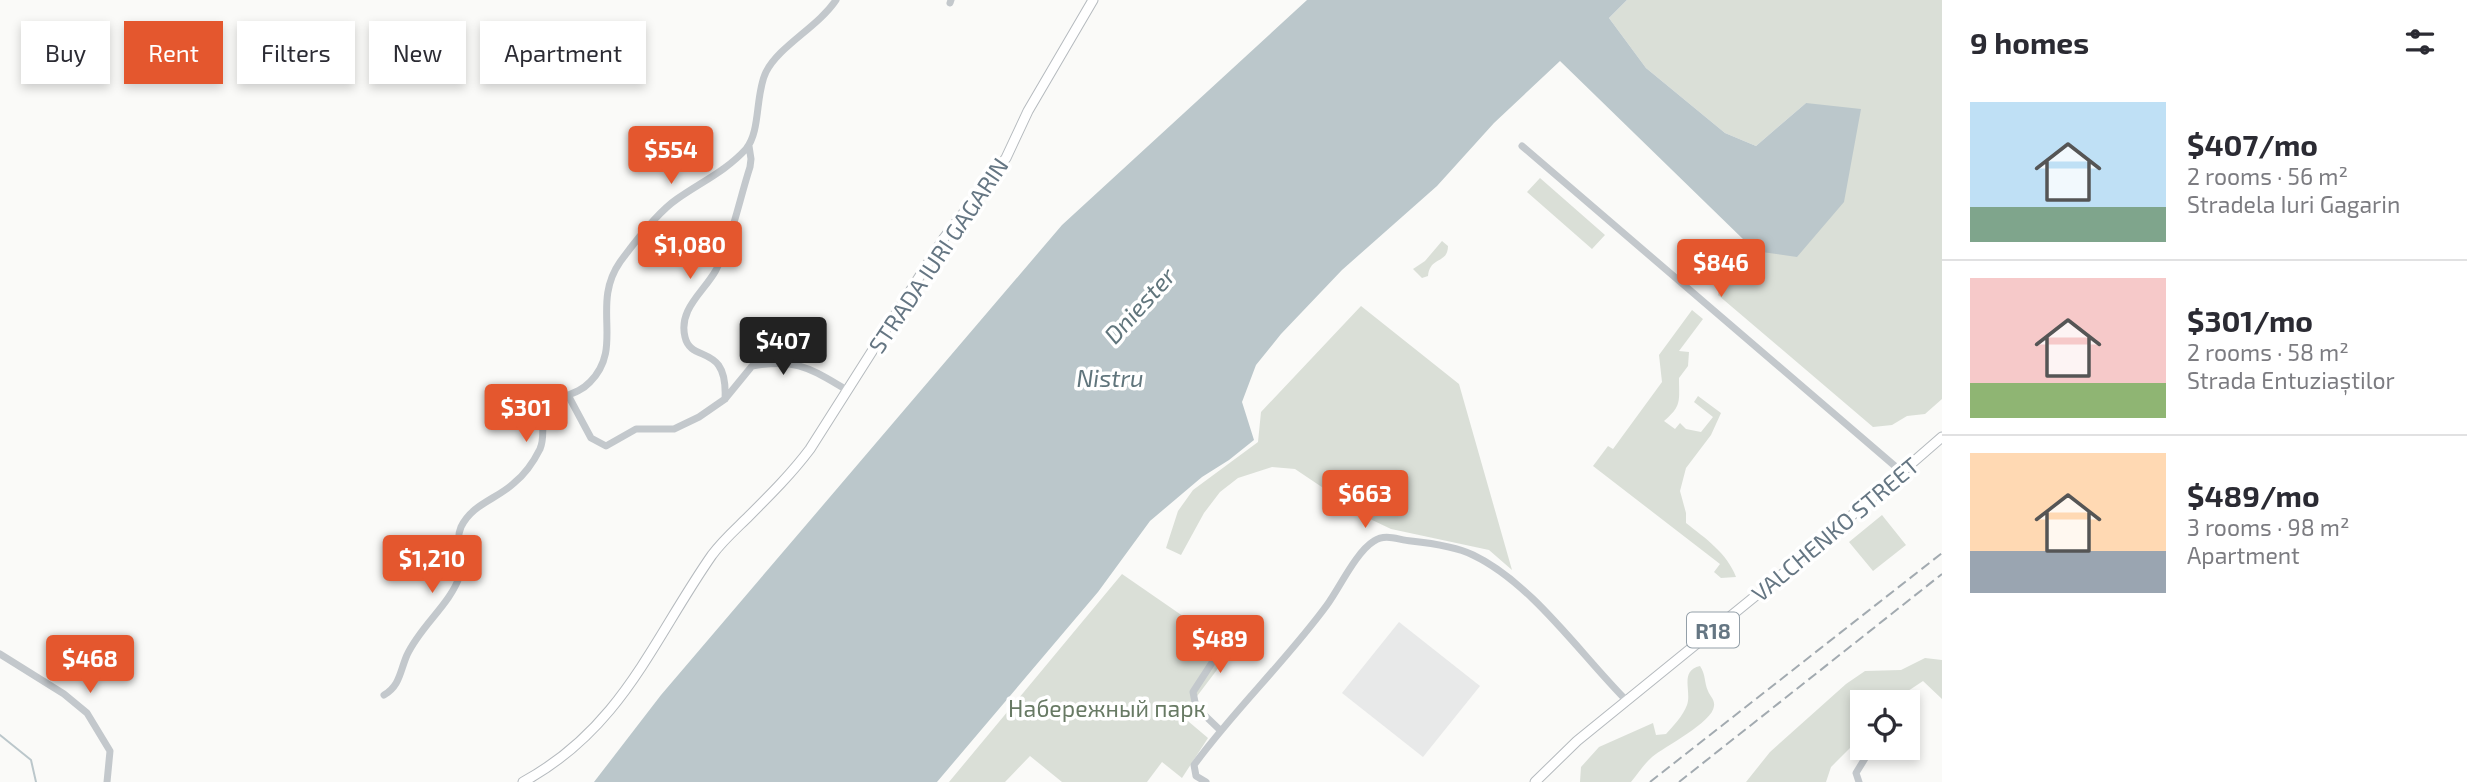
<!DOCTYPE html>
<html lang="en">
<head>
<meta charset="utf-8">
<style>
	body { margin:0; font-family:"Exo 2",sans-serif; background:#f2f2f3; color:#2b2b33; height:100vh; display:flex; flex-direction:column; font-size:26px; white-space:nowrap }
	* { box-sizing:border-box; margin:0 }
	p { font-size:23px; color:#7c7c81 }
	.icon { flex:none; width:38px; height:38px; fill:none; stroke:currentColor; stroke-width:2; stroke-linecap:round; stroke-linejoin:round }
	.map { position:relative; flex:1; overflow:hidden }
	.details { display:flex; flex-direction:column; background:#fff; width:525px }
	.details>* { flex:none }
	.guide { position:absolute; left:21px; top:21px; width:665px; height:63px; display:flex; gap:14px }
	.buttons { position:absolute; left:1850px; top:690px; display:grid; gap:14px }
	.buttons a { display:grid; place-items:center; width:70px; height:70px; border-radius:0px; background:#fff; box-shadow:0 4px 10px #0003; font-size:35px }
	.price { position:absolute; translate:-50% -60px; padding:0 16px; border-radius:7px; background:#e4572e; color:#fff; font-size:23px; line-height:46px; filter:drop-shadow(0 2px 4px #0008) }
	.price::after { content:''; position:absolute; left:50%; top:42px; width:21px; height:16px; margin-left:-10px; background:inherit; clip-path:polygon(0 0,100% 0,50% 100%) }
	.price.selected { background:#222; color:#fff }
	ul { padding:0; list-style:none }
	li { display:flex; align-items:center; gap:21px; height:175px; padding:0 28px }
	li+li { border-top:2px solid #e1e1e2 }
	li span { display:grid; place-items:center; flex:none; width:196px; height:140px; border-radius:0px; color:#555 }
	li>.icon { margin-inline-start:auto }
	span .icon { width:84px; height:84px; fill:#fffc; stroke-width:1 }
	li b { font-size:30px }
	h2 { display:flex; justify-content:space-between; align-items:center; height:84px; padding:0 28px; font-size:30px }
	.tag { padding:0 24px; border-radius:0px; background:#fff; box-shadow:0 4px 10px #0003; font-size:24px; line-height:63px }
	.tag.selected { background:#e4572e; color:#fff }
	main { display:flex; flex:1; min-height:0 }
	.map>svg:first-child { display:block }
</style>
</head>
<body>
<main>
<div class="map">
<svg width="1942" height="782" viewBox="0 0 1942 782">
	<rect width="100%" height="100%" fill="#fafaf8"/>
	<path fill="#e8e9e9" d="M1399,622L1480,686L1423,757L1342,693Z"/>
	<path fill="#dadfd7" d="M1627,0H1942V399L1925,414L1907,416L1892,425L1873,427L1718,295L1725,259L1745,241L1762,252L1806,103L1756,146L1725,133L1646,68L1609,18Z
		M1540,178L1605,235L1592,249L1527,192Z
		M1442,241L1448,246C1448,264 1430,256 1428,276L1422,278L1413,269L1425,261Z
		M1361,306L1459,384L1512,570L1489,550L1391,529L1368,518L1295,469L1272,467L1238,478L1220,492L1204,513L1181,555L1166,548L1178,511L1193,490L1258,442L1261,412Z
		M1692,310L1703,319L1679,351L1689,352L1688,366L1679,378C1679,401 1682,406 1664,421L1675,429L1680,423L1686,429L1701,432L1713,417L1694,402L1698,396L1721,413L1711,435L1686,468L1680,491L1686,513V523C1705,538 1727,553 1736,577L1721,578L1714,572L1720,564L1593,466L1608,446L1613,449L1662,382L1659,355Z
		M1882,515L1906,545L1873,571L1849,542Z
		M1122,574L1232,650L1182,716L1208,738L1182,778L1162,762L1147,782H1062L1030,756L1005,782H949Z
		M1925,658L1942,660V699L1923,681L1902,695L1896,702H1862V736L1831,767L1826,782H1746L1770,752L1846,684L1865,671L1901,670Z
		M1700,666C1706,675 1704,682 1708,691C1710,696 1715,700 1714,706C1713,722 1664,747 1652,757C1643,765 1638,774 1631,782H1580L1581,767L1599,747L1653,723L1656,735L1666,734C1673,726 1683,716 1687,705C1692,691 1679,671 1700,666Z"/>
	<path fill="#bbc7cb" d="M1307,0H1627L1609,18L1646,68L1725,133L1756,146L1806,103L1861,109L1844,202L1797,257L1762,252L1745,241L1560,61L1494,123L1437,186L1342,270L1281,334L1256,365L1242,402L1254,440L1229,460L1202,477L1150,521L1098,592L937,782H594L661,695L1062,225Z"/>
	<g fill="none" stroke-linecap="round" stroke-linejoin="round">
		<path stroke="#bbc7cb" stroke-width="2" d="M0,735L31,760L36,782"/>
		<g stroke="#b5babe" stroke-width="11">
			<path id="major" d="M523,782C622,728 652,641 712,555C723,540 737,528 749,516C771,494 792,473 810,449L944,238L1006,158L1028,111L1093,0
				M1535,782L1577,741L1812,550L1942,437"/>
		</g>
		<path stroke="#c3c8cc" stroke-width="7" d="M950,3L951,0
			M1522,146L1903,473
			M569,397L591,438L606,446L636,429H674L699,417L725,399L752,366C797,358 809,368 847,390
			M725,399C728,342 691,364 685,337C678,309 704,292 716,270C732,239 739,201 750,167L751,159L749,146
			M0,654L64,694L87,713L110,751L107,782
			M384,695C400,686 400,671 407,655C421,625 450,605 460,575C465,559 454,543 461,527C472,504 497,499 514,483C524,475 534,461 540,449C546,435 540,421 544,407C558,395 577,396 590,382C625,347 590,305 620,262C634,243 658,212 677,199C701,182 726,171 746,149C761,131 755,94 766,72C779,46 818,27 836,0
			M1908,711L1910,708
			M1220,730L1196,707L1193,692L1219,652L1245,621
			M1206,782L1196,776L1194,765C1235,709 1286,661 1327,605C1340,587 1356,552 1374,541C1386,533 1398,540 1411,541C1430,543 1455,546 1473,555C1532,583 1581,655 1627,701
			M1859,782L1856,773L1872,747"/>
		<use href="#major" stroke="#fff" stroke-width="9"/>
		<path stroke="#a2aab0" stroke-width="2" stroke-dasharray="10 5" stroke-linecap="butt" d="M1650,782L1942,553
			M1679,782L1942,574"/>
	</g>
	<g text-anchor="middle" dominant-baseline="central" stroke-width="7" stroke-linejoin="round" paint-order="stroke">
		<rect fill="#fff" stroke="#939fa8" stroke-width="2" x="1687" y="612.5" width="52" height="35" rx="5"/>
		<g font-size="21" font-weight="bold" fill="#657683">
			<text x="1713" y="630">R18</text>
		</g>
		<g font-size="23" fill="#657683" stroke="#fff">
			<text transform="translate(938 255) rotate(-56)">STRADA IURI GAGARIN</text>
			<text transform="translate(1835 529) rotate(-40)">VALCHENKO STREET</text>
		</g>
		<g font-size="23" fill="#687a64" stroke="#fff">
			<text x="1107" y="708">Набережный парк</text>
		</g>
		<g font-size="24" font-style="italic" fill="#60757c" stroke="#fff">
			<text transform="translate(1139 305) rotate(-48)">Dniester</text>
			<text x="1110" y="377">Nistru</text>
		</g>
	</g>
</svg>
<div class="buttons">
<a><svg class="icon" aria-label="locate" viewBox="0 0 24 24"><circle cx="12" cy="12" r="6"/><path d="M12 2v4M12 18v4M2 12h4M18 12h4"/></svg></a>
</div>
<b class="price" style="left:671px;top:186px">$554</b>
<b class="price" style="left:690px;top:281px">$1,080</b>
<b class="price" style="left:1721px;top:299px">$846</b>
<b class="price selected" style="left:783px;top:377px">$407</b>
<b class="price" style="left:526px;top:444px">$301</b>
<b class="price" style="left:1365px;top:530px">$663</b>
<b class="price" style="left:432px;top:595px">$1,210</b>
<b class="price" style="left:1220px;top:675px">$489</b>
<b class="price" style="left:90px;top:695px">$468</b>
<div class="guide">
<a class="tag">Buy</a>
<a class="tag selected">Rent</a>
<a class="tag">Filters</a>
<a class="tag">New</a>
<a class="tag">Apartment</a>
</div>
</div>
<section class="details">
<h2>9 homes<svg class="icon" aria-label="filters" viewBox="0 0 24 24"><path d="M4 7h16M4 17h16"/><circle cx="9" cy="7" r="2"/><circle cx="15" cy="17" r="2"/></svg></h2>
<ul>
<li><span style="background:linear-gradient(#bfe0f5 75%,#7fa58c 0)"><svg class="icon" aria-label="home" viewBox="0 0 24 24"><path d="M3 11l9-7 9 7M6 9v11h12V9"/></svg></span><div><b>$407/mo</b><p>2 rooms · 56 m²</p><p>Stradela Iuri Gagarin</p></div></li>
<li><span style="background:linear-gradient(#f6c9c9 75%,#8fb573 0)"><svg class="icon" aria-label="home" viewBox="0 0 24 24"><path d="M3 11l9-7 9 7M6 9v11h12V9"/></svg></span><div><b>$301/mo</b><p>2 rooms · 58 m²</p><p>Strada Entuziaștilor</p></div></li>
<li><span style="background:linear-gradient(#ffd9b3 70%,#9aa5b1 0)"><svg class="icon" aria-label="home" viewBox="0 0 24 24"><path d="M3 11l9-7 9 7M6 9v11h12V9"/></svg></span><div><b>$489/mo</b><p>3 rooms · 98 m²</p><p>Apartment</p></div></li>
</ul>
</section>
</main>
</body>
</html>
